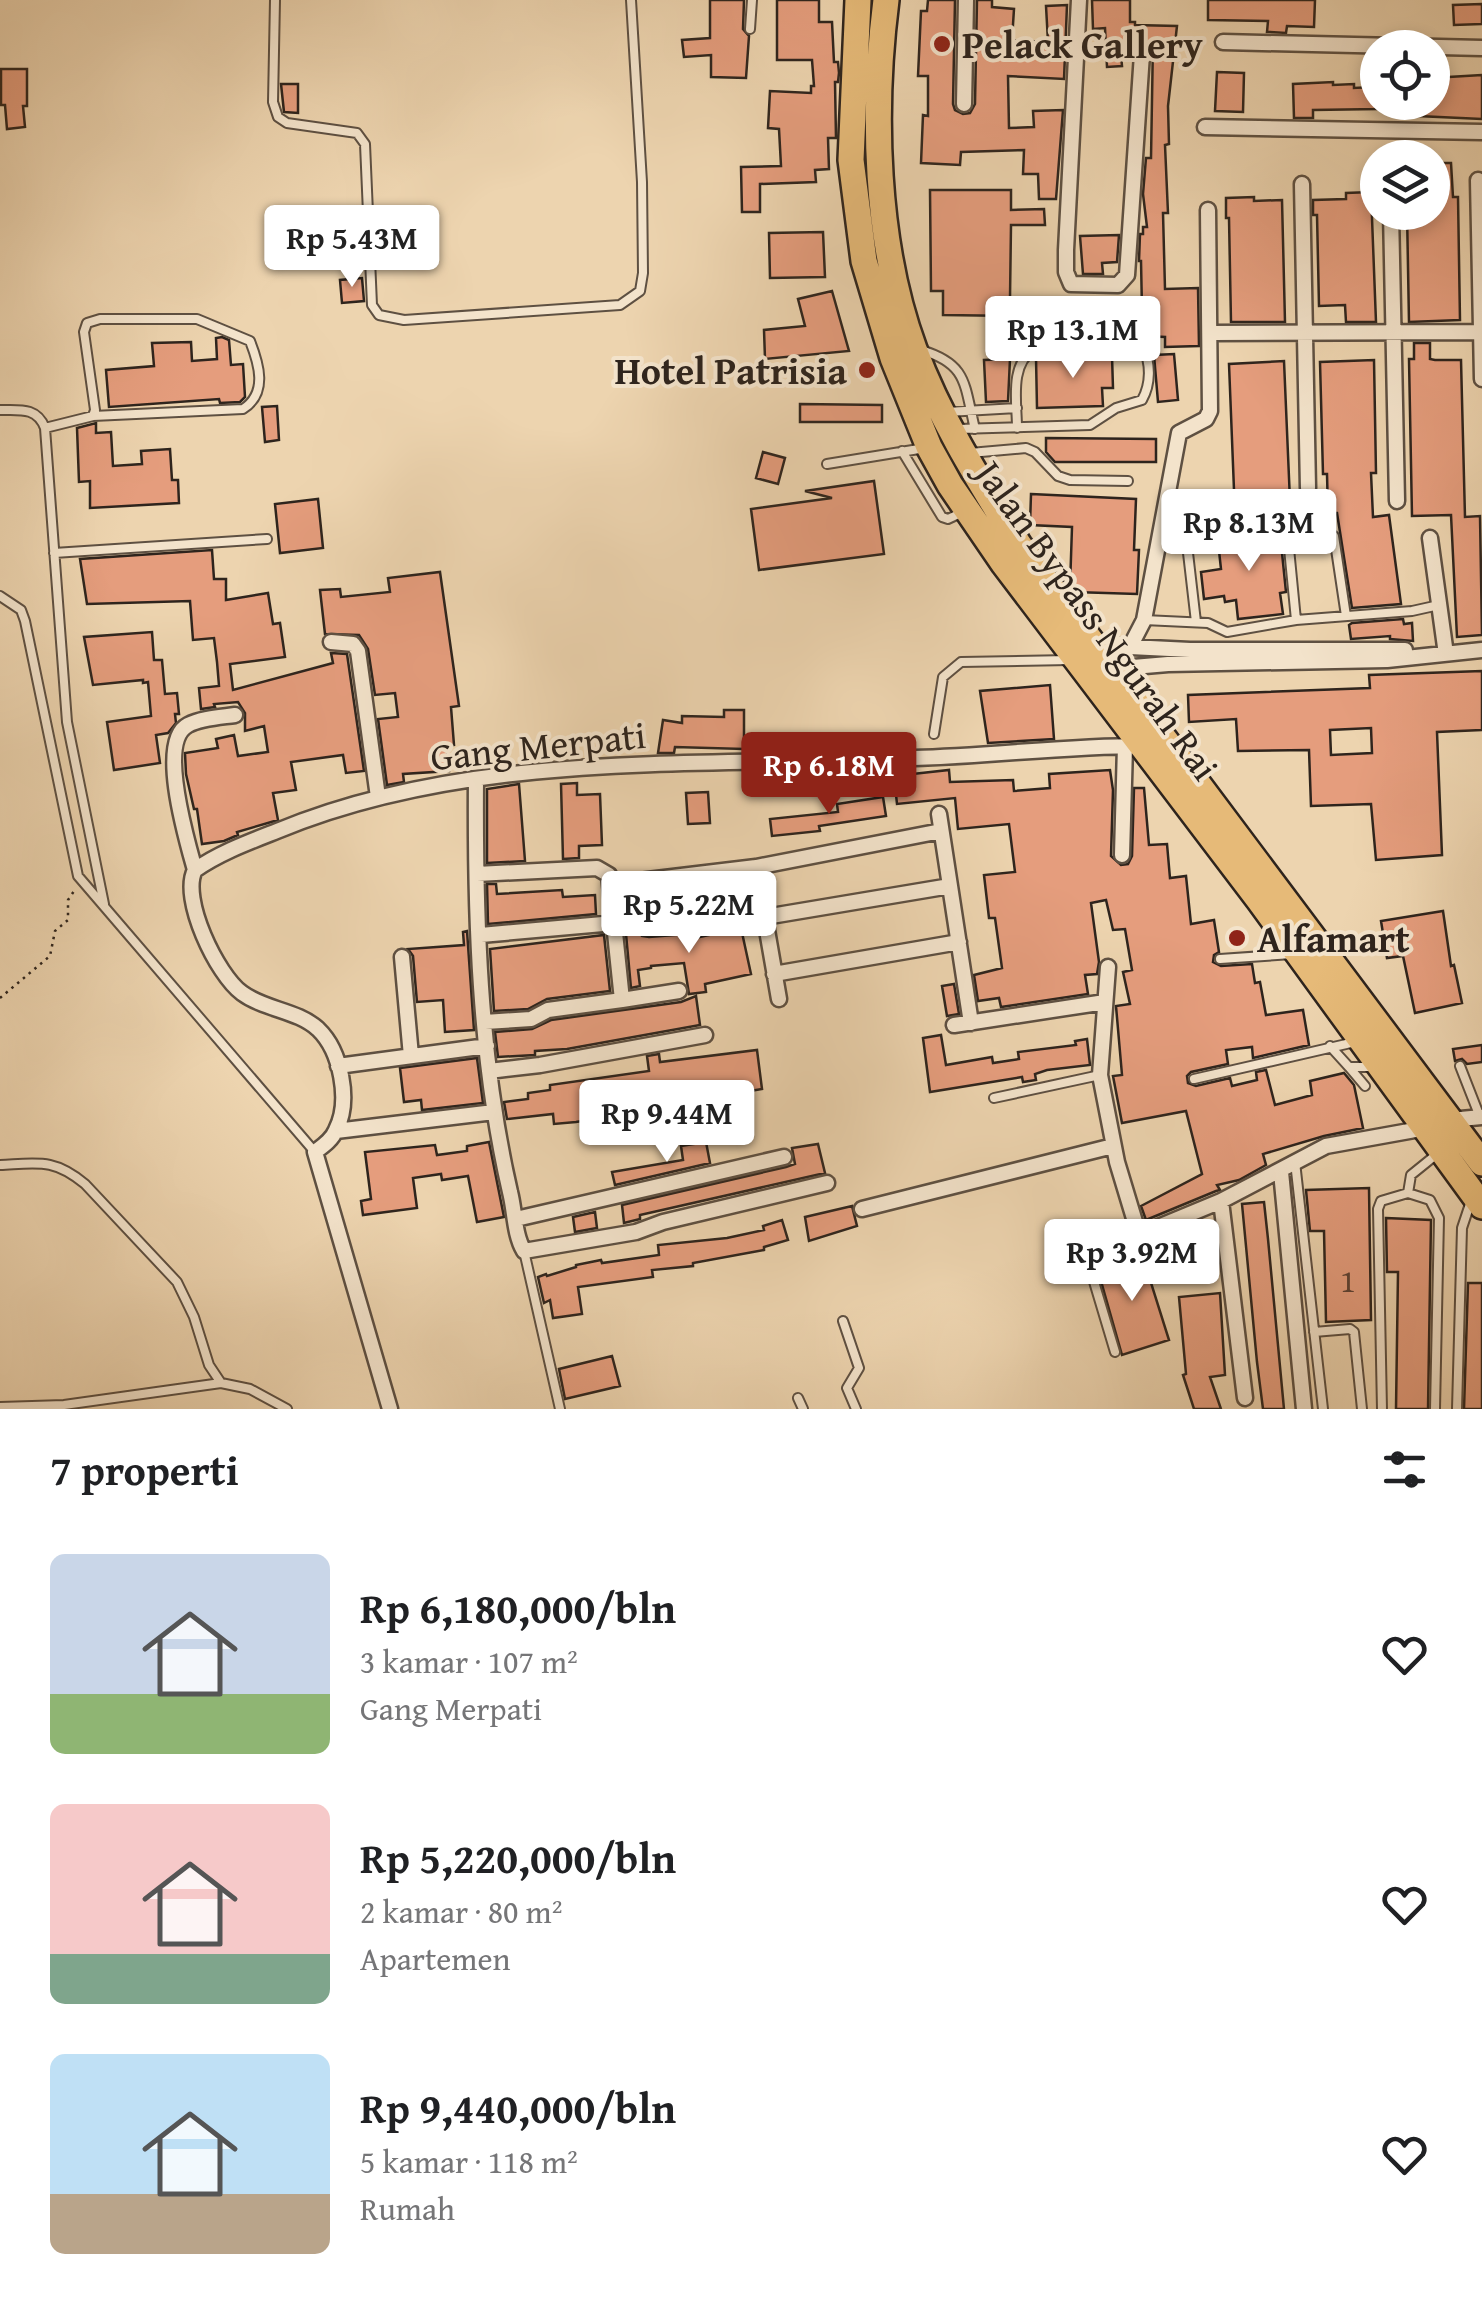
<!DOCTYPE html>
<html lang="id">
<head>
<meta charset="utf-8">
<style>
	body { margin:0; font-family:"Gentium Book Plus",serif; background:#f6f6f6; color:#202124; height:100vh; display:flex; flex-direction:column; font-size:38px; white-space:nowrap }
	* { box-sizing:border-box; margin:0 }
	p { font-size:32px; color:#757577 }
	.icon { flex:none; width:55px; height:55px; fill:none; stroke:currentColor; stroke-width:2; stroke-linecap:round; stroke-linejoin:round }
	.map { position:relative; height:1409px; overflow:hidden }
	.details { display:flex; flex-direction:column; background:#fff; flex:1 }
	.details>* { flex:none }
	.controls { position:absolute; left:1360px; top:30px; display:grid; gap:20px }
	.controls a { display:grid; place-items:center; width:90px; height:90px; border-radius:50%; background:#fff; box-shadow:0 5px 15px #0003; font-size:50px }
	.price { position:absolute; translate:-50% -85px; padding:0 22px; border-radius:10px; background:#fff; color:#222; font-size:32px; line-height:65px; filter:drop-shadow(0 2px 5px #0008) }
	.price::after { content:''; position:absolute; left:50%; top:60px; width:30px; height:22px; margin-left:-15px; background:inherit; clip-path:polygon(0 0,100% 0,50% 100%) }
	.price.current { background:#8f2418; color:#fff }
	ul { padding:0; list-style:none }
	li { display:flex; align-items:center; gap:30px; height:250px; padding:0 50px }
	li span { display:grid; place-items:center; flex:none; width:280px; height:200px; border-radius:15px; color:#555 }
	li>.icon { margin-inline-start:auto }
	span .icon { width:120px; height:120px; fill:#fffc; stroke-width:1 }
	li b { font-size:42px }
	h2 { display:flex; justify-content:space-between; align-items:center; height:120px; padding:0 50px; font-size:42px }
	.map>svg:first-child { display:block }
</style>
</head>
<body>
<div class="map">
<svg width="1482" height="1409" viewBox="0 0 1482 1409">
	<rect width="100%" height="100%" fill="#edd4af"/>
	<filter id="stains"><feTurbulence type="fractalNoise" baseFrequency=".002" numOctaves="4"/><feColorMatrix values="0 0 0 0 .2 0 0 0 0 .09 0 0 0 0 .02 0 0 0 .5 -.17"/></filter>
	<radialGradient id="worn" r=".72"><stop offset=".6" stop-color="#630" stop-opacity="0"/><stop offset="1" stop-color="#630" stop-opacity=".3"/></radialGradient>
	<path fill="#e59d7d" stroke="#2e241d" stroke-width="2.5" fill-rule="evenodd" d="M710,0H744L743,29L749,36L746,78L711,77V55L684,57L682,40L710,38Z
		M777,0H819V22H832L834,62H838L839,73L838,82H835L836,138H828L829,169L815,170L816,182L760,184V212H742L741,167L781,166L779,129L768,128L770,91L811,93V86H814L812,60H777Z
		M928,0H955L953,104L955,110L963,114L970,113L975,104L977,0H992V7L1014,9L1012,40L1048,42L1046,6L1067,5L1064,79L1008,76L1009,128L1034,127L1033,111L1063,110L1056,199H1039L1038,174H1023L1024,150L961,152L960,165L921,163L923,115L928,116V76H918L921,11H927Z
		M1092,0H1130V22H1135V25L1177,26L1168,106L1169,144L1165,145L1168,213H1163L1165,289L1198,288L1199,346L1165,347V337L1081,333V327L1016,322V316L943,315V291H931L930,190H1011V210L1044,209L1045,225H1011L1010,298L1097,302V310H1142L1141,261H1139L1140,234H1143V227H1147L1143,194L1146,158H1151L1153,42L1120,43L1122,66L1107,67L1105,28L1093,29Z
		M1208,0H1315L1314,27L1287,26L1286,33L1270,32H1267L1268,21L1208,20Z
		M1482,4V24L1454,25L1453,5Z
		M1,69H27V106H23L25,127L7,129L5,105H1Z
		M1217,72L1244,73L1243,112L1215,111Z
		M1482,75V119L1418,116V102H1432V78Z
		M1333,82V85L1354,84V88L1372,87V90H1378V109L1313,110V118H1294L1293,84Z
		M281,84H298V113L284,112Z
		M1432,163H1451L1453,197H1458L1460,320L1409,322L1407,212H1434Z
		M1371,192L1376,322H1346L1345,305L1319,306L1317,215H1313V200L1346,199V193Z
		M1254,197V201L1282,200L1285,322H1231L1229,218H1226V198Z
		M823,232L825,277L770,278L769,233Z
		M1119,235L1117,262L1102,263L1103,274H1083L1080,236Z
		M362,278L364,301L342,303L340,280Z
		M832,291L849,351L765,359L764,330L805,326L798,299Z
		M222,337L229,340L231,365L243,364L245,397L240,402L220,403L219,399L109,407L106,370L154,366L152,343L191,342L192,361L217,359L216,338Z
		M1414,343H1430V359L1435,360H1461L1465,517L1480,516L1482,635L1457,637L1451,515L1412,516L1409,359H1414Z
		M1174,354L1178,400L1158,402L1154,355Z
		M1112,356L1113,388H1102L1103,406L1037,408L1036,358Z
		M1010,359L1008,401L986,402L984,360Z
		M1374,360L1376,473H1371L1373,517L1389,515L1401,604L1352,608L1337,513H1328L1327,474H1323L1320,362Z
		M1284,361L1290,501H1270L1271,513L1235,515L1229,364Z
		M800,404L882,405V422H800Z
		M277,406L279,440L265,442L262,407Z
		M96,423V433L111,432L113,466L142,464L141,451L170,449L172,480H178L179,503L90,508V481L79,482L77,428Z
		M1046,438L1156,439V462H1055L1046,452Z
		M763,452L785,458L778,484L756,478Z
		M874,481L884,554L759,570L751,509L832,498L805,491Z
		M1031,494L1136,499L1134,550H1139L1137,594L1074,592L1070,587L1072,527L1030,525Z
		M318,499L323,548L280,553L275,504Z
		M1271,528L1275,544L1281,543L1286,592L1280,593L1283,614L1238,619L1236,600L1225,602L1224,596L1204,599L1201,572L1221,569L1219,551L1230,550L1228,530Z
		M212,550L214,579H226V600L268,593L273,624L280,623L285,657L230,664L233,690L333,663L331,653L347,654L364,771L346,773L343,755L291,762L296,790L273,793L278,820L237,832L238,835L224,841L202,844L197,809H194L186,774L185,753L218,748L216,739L234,735L238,756L268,752L264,726L245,731V713L238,702L214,704L215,707L201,709L199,688L219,686L217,662L214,638L193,640L190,601L87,604L80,559Z
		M440,572L459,706L451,707L454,745L447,746L449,771L403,774L404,782L387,785L378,719L398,717L395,693L375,695L368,649L359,635L325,634L320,590L340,589L341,597L390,592L388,578Z
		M1403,619L1404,624L1412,623L1413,641L1390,639V636L1351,639L1349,625L1352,623Z
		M152,632L154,660H162L165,694L177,693L179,714H175L176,723L168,733L156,735L160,763L114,770L107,722L151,716L148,682L143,683V680L93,685L84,637Z
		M1482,671V730L1437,732L1442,855L1376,860L1371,804L1311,806L1309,750L1238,751L1236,719L1189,722L1188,695L1370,688L1369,675ZM1371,728L1372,753L1331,755L1330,730Z
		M1050,685L1054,739L988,743L980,691Z
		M724,710H744V749L675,747L674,753H658L663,720L682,723V716L724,717Z
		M949,770L950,782L1013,780L1014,791L1050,788L1049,774L1110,770L1113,790L1111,856L1121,865L1128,864L1132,856L1134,788H1144L1149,845L1167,844L1170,878L1186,876L1191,924L1214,920L1219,952L1214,955L1213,962L1221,966L1252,964L1255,983L1260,982L1266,1015L1303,1010L1309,1045L1253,1058L1252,1047L1226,1050L1228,1064L1191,1072L1187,1076L1188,1083L1196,1086L1230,1078L1232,1086L1257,1080L1256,1072L1266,1070L1275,1105L1312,1095L1310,1081L1344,1073L1354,1085L1363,1128L1324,1136L1263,1154L1266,1165L1239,1180L1217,1185L1220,1190L1216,1191L1146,1220L1141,1206L1202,1174L1186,1111L1122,1123L1113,1076L1122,1075L1116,1006L1130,1004L1123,972L1132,970L1125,929L1113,930L1106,900L1091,903L1099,962L1097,974L1085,975L1088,994L1001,1007L999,998L978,1001L974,975L1002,968L995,918H989L984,875L1015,872L1009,824L958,829L955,798L897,804L894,776Z
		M577,783V795L600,794L602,845L579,846V858L563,859L561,784Z
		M519,784L525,861L487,863V789Z
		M708,792L710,823L688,824L686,793Z
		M883,797L886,816L819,826L820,831L772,836L770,819L838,812L837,804Z
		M487,884H496L497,894L562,890L563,897L595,895L596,914L488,924Z
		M1443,911L1451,966L1454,965L1462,1003L1415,1013L1403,956L1387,958L1381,921Z
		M641,921L642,936L649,937L700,933V937L741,928L751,974L705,984L706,992L689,994L684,963L651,966V968L638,970L640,986L631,988L625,923Z
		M467,931L474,1030L445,1032L443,1000L417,1002L413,956L408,949L464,945L463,932Z
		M604,935L610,991L547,999L528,1009L494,1011L490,949Z
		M954,984L959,1014L947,1016L942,986Z
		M696,996L700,1025L567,1049L535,1051V1055L498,1057L495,1032L532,1029L551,1020L681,1002Z
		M941,1035L946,1065L992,1057L993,1063L1019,1059L1018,1052L1076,1045L1075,1041L1087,1039L1090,1065L1047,1070L1035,1074L1036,1080L1023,1082L1022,1077L930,1092L923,1038Z
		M1482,1045V1062L1467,1064L1462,1059L1455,1061L1453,1049Z
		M757,1050L762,1089L674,1104V1100L642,1104V1111L576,1122L554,1124L553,1114L507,1119L504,1102L528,1099V1093L550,1090V1085L649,1071L647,1056L659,1054L660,1062Z
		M477,1058L483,1103L422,1110L421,1100L404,1102L400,1068Z
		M489,1142L504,1217L477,1222L468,1176L442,1180L441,1174L413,1178L417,1208L363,1215L361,1201L371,1199L365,1152L435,1145L437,1155L467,1151V1146Z
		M706,1142L710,1163L615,1185L612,1172L683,1160L681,1146Z
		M818,1144L825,1173L640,1215V1219L624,1223L622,1205L786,1167L795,1164L792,1148Z
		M1369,1188L1371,1320L1326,1322L1324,1231H1310L1306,1190Z
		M1264,1202L1268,1239L1284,1409H1263L1257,1362L1242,1204Z
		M852,1206L857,1226L809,1241L805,1217Z
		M595,1212L597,1228L575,1232L573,1217Z
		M1386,1218L1431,1220L1428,1409H1396L1398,1272H1387Z
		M782,1220L788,1240L764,1247V1250L693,1263V1266L652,1270L653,1277L578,1287L582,1314L553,1318L550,1300L544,1303L538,1277L546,1274L547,1276L576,1267V1265L601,1260L602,1263L659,1255L658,1245L727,1238L764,1230L763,1226Z
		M1200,1221L1212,1250L1172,1266L1161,1238Z
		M1141,1251L1169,1340L1122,1355L1097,1267Z
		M1468,1283H1482V1409H1464Z
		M1220,1293L1225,1375L1210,1377L1221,1409H1194L1183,1375L1186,1374L1179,1297Z
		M612,1356L620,1386L565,1399L559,1369Z"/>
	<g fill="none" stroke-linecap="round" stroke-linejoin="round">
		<g stroke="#5e5042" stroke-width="12">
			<path id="service" d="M275,0L273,102L278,117L287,123L357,133L365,144L372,305L379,315L404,320L620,305L640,291L643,273L642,182L631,0
				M750,29L752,0
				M921,350C968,364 964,384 975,429
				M0,410C20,410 37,407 45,428L67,722L104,904
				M947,412L1017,408
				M45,428L93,416L243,409C268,393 259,364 250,341L197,319H100L87,323L84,332L95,410L93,416
				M958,429L1090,425L1116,408L1142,400C1151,384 1151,363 1143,348L1133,345L1034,349C1009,365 1017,402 1017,428
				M902,451L942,517L948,519L963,512
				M970,453L1026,448L1035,452L1058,476L1070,480L1128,481
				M827,464L925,448
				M1162,527L1273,520L1287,528L1296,620
				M1185,527L1196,622
				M1287,533L1323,529L1334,536L1346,616
				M54,553L267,539
				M0,596L21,610L25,621L78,876L314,1151
				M1144,620L1208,623L1227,632L1296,620L1412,611L1439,605
				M934,734L943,677L961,662L1070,660
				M1220,959L1292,954
				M1330,1046L1349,1067H1375
				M1460,1066L1480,1117
				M1349,1067L1365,1086
				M1194,1079L1355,1042
				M994,1098L1100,1075
				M1295,1162L1323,1409
				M0,1165C38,1163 54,1158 85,1184L177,1282L194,1317L209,1365L221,1383L250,1389L287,1409
				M524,1251L560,1409
				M843,1321L859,1368L847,1388L856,1409
				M1314,1332L1350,1329L1354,1332L1362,1409
				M1115,1352L1089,1265L1096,1257L1139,1235
				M798,1398L803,1409
				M0,1407L64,1405L221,1383
				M1382,1409L1378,1209L1381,1201L1408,1193
				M1435,1409L1439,1218L1430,1200L1408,1193L1411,1175L1437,1154
				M1457,1409L1462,1228L1472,1198"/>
		</g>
		<g stroke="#5e5042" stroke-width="19">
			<path id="minor" d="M1079,0L1066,250V272L1071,284L1118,285L1127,275L1142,54
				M1223,42L1482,48
				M964,104L966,0
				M1205,127L1482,132
				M1478,180L1482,379
				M1302,184L1308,488
				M1391,212L1397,501
				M1211,333L1481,332
				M1430,538L1445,647
				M331,642L353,644L358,651L378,797
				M1093,643L1130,647L1144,620L1179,433L1206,419L1210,411L1208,210
				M1130,647L1190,650H1405
				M1110,669L1168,664L1387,660L1482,650
				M235,715C221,717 201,718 188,725C157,741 187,841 195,870C180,898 217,975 242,993C265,1010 297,1010 318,1029C341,1051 351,1101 336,1130C332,1140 323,1146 315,1152L390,1409
				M476,779C475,916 479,1058 510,1192C515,1211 514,1234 524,1251L636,1232L663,1222L827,1183
				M939,814L971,1023
				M1122,855L1125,746
				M756,867L779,999
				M195,870C219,853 249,842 277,831C474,749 705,767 914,758C990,756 1066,746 1141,746
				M477,874L597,868L609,875L622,1000L548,1010L531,1019L485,1022
				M631,882L756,867L941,831
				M765,917L950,886
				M481,935L614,923
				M402,957L411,1056
				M1108,967L1100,1075L1117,1162L1139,1235L1221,1201L1326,1146L1426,1128
				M774,974L959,942
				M622,1000L679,991
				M954,1025L1105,1002
				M338,1066L487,1046
				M489,1071L540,1065L705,1035
				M1450,1120L1482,1117
				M336,1131L494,1112
				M1281,1172L1304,1409
				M1221,1201L1245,1398
				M862,1209L1113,1146
				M516,1219L784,1157"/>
		</g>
		<g stroke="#2e241d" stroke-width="30">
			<path id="trunk" d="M858,0L851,160L864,261L893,358L929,447L950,485L1004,564L1259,900L1482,1206
				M886,0C872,110 875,244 914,349C940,419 980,482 1019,545L1482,1163"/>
		</g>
		<path stroke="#2e241d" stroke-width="2.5" stroke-dasharray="2.5 5" stroke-linecap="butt" d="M0,998L50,956L55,931L68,920V900L74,891"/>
		<use href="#service" stroke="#f3e3cb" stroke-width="8"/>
		<use href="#minor" stroke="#f3e3cb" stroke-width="14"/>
		<use href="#trunk" stroke="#e6ba78" stroke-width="25"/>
	</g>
	<g fill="#8f2418" stroke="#f3e3cb" stroke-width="4">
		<circle cx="942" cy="44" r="10"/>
		<circle cx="867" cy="370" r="10"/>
		<circle cx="1237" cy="938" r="10"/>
	</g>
	<g text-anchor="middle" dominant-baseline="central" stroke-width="8" stroke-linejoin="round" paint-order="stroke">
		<g font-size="32" fill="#5c4235">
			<text x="1348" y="1280">1</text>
		</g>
		<g font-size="38" font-weight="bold" fill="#2e241d" stroke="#f3e3cb" text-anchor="start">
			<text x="962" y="44">Pelack Gallery</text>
			<text x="847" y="370" text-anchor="end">Hotel Patrisia</text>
			<text x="1257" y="938">Alfamart</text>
		</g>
		<g font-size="38" fill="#2e241d" stroke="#f3e3cb">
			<text transform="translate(1098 620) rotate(54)">Jalan Bypass Ngurah Rai</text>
			<text transform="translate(538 745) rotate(-6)">Gang Merpati</text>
		</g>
	</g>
	<rect width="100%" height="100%" filter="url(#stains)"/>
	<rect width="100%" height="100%" fill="url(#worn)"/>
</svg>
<div class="controls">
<a><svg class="icon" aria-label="locate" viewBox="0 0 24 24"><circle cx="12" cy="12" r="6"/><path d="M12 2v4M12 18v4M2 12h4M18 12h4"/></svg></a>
<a><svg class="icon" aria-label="layers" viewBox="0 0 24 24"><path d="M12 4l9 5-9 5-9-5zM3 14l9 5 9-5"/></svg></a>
</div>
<b class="price" style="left:352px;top:290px">Rp 5.43M</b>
<b class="price" style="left:1073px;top:381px">Rp 13.1M</b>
<b class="price" style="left:1249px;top:574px">Rp 8.13M</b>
<b class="price current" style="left:829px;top:817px">Rp 6.18M</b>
<b class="price" style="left:689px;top:956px">Rp 5.22M</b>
<b class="price" style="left:667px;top:1165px">Rp 9.44M</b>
<b class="price" style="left:1132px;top:1304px">Rp 3.92M</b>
</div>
<section class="details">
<h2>7 properti<svg class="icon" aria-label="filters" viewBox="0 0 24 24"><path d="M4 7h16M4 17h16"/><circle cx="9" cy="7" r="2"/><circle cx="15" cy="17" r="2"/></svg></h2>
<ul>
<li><span style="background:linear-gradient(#c9d6e8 70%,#8fb573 0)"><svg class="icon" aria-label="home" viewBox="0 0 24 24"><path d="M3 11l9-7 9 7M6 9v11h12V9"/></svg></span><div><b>Rp 6,180,000/bln</b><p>3 kamar · 107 m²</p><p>Gang Merpati</p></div><svg class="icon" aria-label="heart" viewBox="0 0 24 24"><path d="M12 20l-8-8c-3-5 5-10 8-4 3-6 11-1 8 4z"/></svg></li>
<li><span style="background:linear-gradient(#f6c9c9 75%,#7fa58c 0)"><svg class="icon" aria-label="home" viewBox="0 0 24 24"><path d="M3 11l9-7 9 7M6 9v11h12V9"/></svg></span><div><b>Rp 5,220,000/bln</b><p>2 kamar · 80 m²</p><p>Apartemen</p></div><svg class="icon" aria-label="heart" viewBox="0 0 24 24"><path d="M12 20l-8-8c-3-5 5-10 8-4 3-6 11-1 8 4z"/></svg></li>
<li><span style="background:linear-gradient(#bfe0f5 70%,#b9a48a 0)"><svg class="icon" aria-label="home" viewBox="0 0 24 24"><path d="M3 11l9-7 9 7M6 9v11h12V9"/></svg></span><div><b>Rp 9,440,000/bln</b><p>5 kamar · 118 m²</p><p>Rumah</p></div><svg class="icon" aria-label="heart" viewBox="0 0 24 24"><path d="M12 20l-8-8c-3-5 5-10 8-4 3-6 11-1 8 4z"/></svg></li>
</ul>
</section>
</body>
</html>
